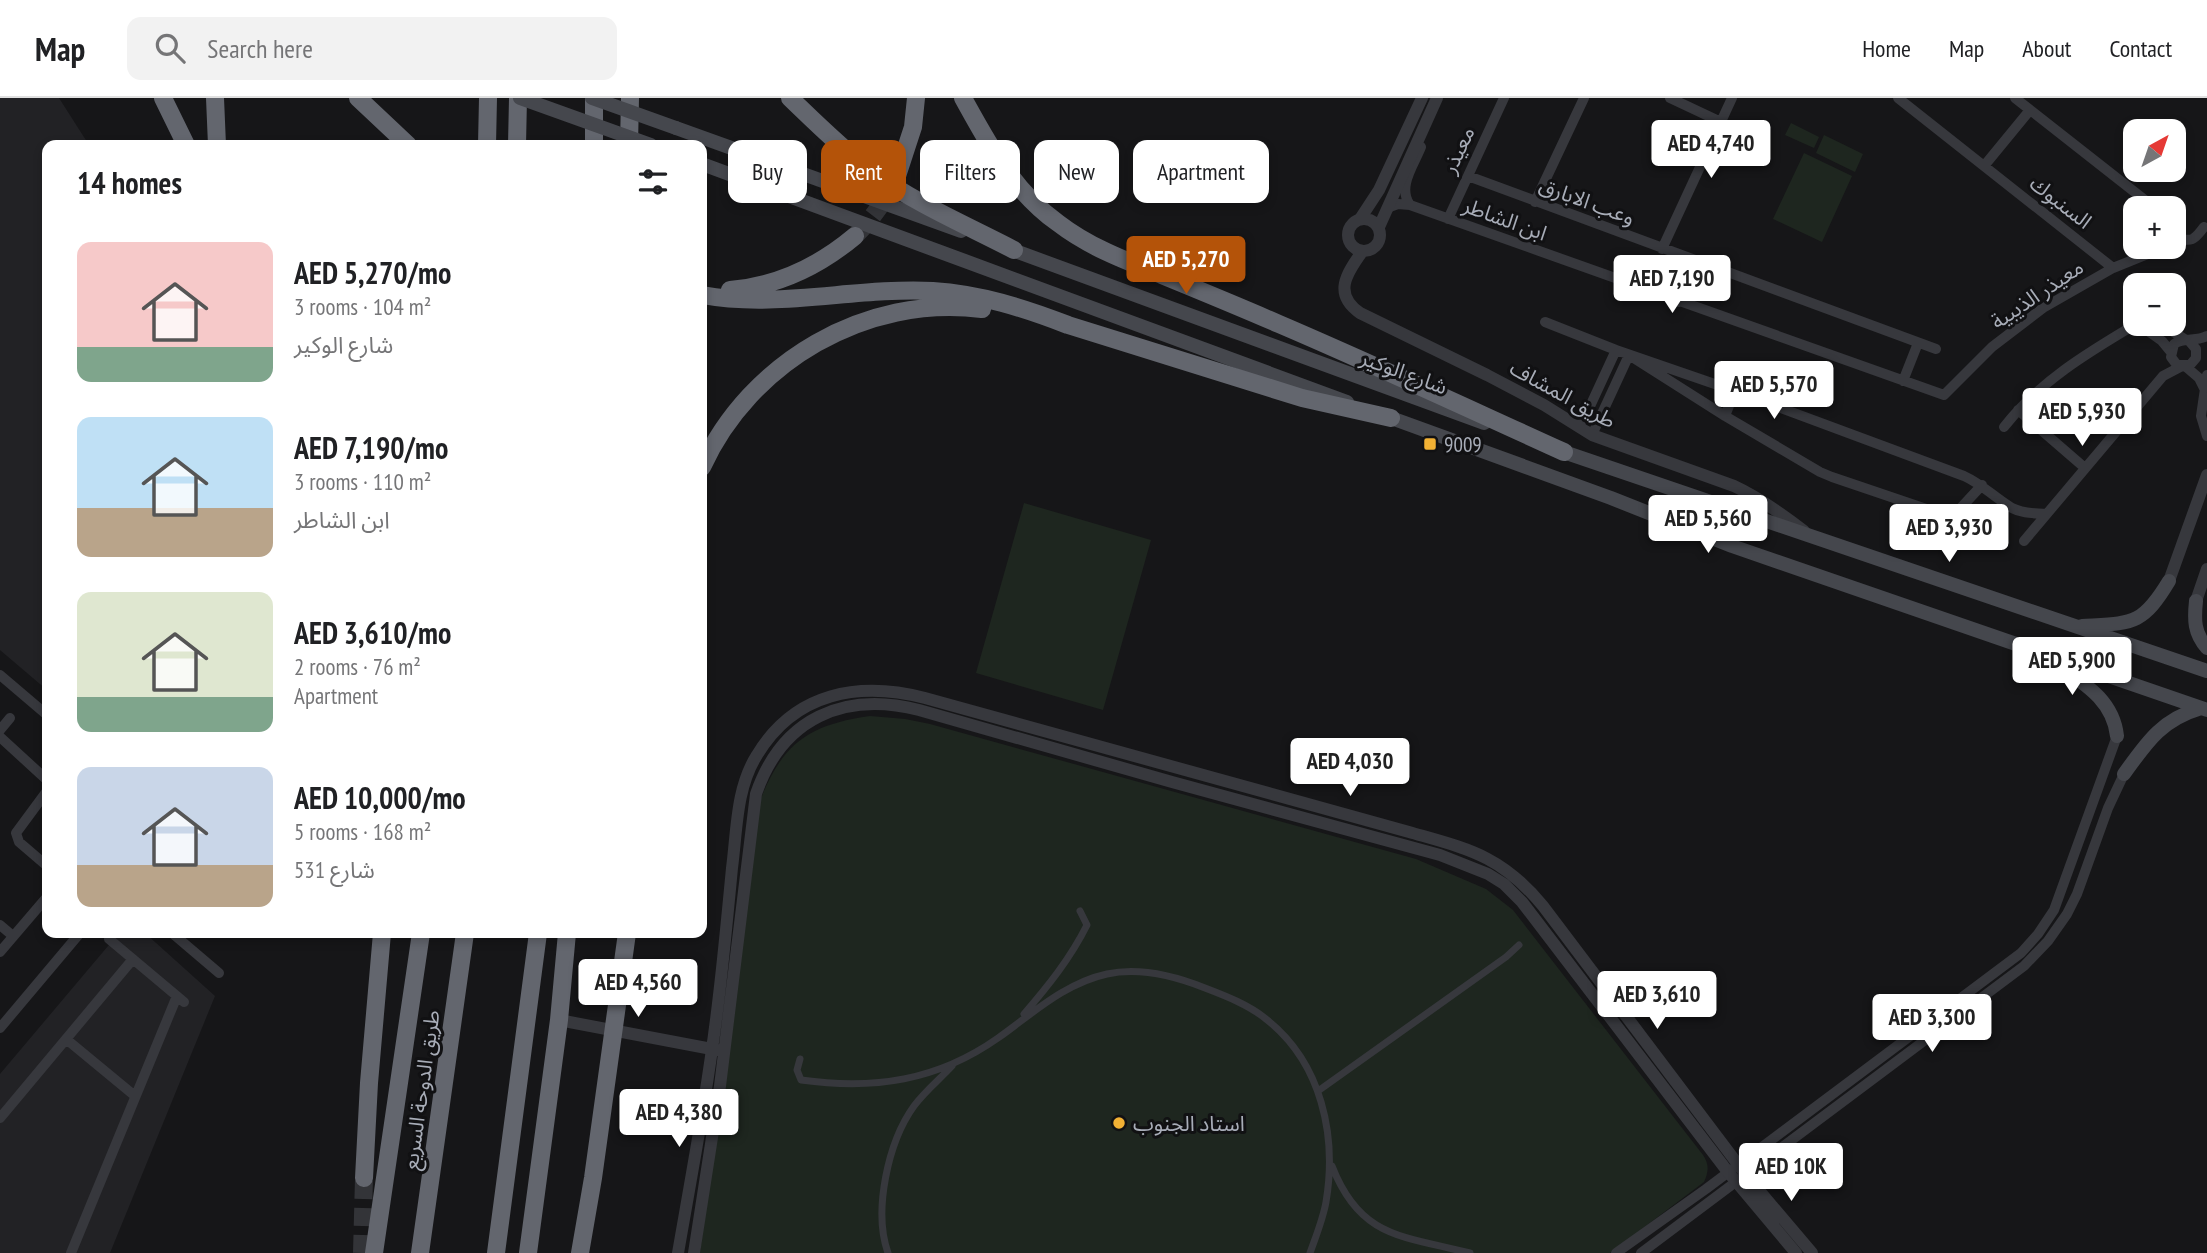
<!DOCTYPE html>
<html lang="en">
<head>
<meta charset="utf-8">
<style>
	body { margin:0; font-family:"PT Sans Narrow","Noto Sans Arabic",sans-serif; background:#f2f2f2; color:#202124; height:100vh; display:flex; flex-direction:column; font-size:26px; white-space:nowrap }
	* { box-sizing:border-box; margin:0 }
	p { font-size:23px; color:#757577 }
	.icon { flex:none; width:38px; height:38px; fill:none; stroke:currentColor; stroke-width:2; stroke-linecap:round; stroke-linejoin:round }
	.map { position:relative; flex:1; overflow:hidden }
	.side { position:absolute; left:42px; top:42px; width:665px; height:798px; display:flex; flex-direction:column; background:#fff; border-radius:14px; box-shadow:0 4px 10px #0003 }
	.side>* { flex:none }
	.hud { position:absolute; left:728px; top:42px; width:665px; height:63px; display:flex; gap:14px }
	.needle { width:46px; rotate:40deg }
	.controls { position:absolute; left:2123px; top:21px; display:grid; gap:14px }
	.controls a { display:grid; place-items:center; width:63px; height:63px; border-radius:14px; background:#fff; box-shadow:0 4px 10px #0003; font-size:35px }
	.price { position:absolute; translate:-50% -60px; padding:0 16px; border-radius:7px; background:#fff; color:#222; font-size:23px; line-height:46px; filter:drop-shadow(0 2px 4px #0008) }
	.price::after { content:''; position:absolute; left:50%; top:42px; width:21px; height:16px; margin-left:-10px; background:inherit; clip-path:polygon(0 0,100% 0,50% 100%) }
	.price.selected { background:#b45309; color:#fff }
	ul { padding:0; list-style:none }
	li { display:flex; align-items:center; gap:21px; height:175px; padding:0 35px }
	li span { display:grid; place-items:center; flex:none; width:196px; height:140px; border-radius:14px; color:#555 }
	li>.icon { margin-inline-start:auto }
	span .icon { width:84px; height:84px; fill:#fffc; stroke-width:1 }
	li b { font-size:30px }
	h2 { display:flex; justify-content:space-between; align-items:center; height:84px; padding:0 35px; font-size:30px }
	.pill { padding:0 24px; border-radius:14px; background:#fff; box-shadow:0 4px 10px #0003; font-size:24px; line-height:63px }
	.pill.selected { background:#b45309; color:#fff }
	header { display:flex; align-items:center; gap:42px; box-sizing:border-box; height:98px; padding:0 35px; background:#fff; border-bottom:2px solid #e0e0e0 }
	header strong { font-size:33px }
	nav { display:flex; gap:38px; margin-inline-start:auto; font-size:24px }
	.search { width:490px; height:63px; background:#f2f2f2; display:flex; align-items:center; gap:18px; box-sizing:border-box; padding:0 24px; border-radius:14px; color:#757577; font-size:26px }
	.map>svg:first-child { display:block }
</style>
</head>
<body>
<header>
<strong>Map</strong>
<div class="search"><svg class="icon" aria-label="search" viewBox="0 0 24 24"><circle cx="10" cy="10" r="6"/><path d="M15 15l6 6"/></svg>Search here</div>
<nav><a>Home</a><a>Map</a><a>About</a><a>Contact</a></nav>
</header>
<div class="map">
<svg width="2207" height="1155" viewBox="0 0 2207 1155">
	<rect width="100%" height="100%" fill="#161618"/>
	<path fill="#222225" d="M0,0H59L89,47H47V592L0,552Z
		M119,835H145L215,898L110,1155H0V976Z"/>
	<path fill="#1e261f" d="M1791,25L1819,39L1814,50L1785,37Z
		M1824,37L1863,56L1855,74L1816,55Z
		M1804,55L1852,78L1822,144L1773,121Z
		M1024,405L1151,442L1103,612L976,575Z
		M870,618L905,621L930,626L1416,761L1486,791L1513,812L1703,1057C1709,1066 1709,1073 1704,1084L1610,1155H700L759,705C782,646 807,627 870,618Z"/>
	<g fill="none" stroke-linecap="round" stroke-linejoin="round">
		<path stroke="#333438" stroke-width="18" stroke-dasharray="18 9" stroke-linecap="butt" d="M855,138C873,120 886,101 897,78
			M362,1155L364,1080"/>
		<path stroke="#37383d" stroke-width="7" d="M1024,916C1048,888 1070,861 1087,827L1080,813
			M800,961L797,972L801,982C874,992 937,983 998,940C1032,916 1065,885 1107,876C1139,869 1175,878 1205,890C1226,898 1249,907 1266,921C1322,965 1337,1038 1326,1104C1323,1121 1316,1138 1310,1155
			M1318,993L1506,859L1519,847
			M1332,1068C1360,1140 1402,1138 1470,1155
			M888,1155C873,1113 888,1044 914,1008C925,993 940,981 952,968"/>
		<path stroke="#37383d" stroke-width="10" d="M1670,0L1721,24
			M1898,0L2113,170
			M2015,0L2155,110
			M1984,68L2030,12
			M1468,78L1936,251
			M1535,104L1584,0
			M1410,107C1397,89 1414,67 1421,49
			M1387,110L1398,106L1410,107L1944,297L1992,249L2043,210L2113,170L2165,149
			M1448,121L1504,0
			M2174,140C2192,143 2193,144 2204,129
			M1662,151L1732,0
			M1679,204L1694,162
			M1545,224L1616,252L1735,293L1964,378C1982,386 1995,400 2012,410C2023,416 2035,415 2046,416
			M2138,226L2162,243L2171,254
			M2161,226L2186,242
			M2190,244L2196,251V260L2190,267H2177L2171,259L2174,246C2184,239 2196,244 2207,238
			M2185,268L2199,280L2204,290
			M2207,277L2201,318L2207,338
			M1903,283L1918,245
			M2018,312L2085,370
			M1725,318L1735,293
			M2004,329C2039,284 2087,255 2136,226
			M1580,330L1616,252
			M1592,337L1629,257L1725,318L1820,374L1832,379L1947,418L1958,413L1982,387
			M2024,443L2163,278L2182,268
			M0,577L47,617
			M0,632L10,620
			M0,639L47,682
			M47,693L16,735L19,744L47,768
			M0,827L13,838
			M172,835L219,875
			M109,841L184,904
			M0,854L47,799
			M0,930L80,835
			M66,941L135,998
			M0,1020L133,861
			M71,1155L177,898
			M1616,1155L1706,1091L2021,855L2038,836L2054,812L2117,638
			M1641,1155L2024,868L2048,843L2067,816L2077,796L2108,710L2124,676"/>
		<path stroke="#37383d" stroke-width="12" d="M1348 137a16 16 0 1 1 32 0a16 16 0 1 1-32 0Z
			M1360,121L1379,92L1422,0
			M1379,129L1437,0
			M1362,154C1346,176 1333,196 1360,215L1487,277L1544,307L1592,337L1734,388C1760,400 1782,416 1804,433
			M2169,483L2207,377
			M2196,503L2207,471
			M559,922L717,952
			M678,1155C693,1069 709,984 719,897C724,855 728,812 732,770C737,732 736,690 757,657C795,594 859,583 925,600L1409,734C1468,751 1501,757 1543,808L1746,1077L1812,1155
			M694,1155L720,988L756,696C782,620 844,593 919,612L1172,684L1440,757L1488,776L1504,786L1522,804L1728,1074L1796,1155"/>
		<path stroke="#45474d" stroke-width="14" d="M676,30L961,133
			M702,66L1347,304
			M1007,150L1484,325
			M1383,317L1611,400L1732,448L2207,612
			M1555,351L2207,573
			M2196,503C2194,522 2194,535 2207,550
			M2082,528C2132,525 2142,528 2169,483
			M2052,563C2081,584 2113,600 2117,638
			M2124,676C2147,644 2161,622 2201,610"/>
		<path stroke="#63666e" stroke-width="18" d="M163,0L186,47
			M215,0L217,47
			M358,0L408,47
			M790,0C816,25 842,51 871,73C914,105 966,127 1014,152
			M963,0C989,47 1013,93 1058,125C1089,149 1126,163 1162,177C1201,193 1240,209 1279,226C1375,267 1469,311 1564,354
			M487,47L488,0
			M517,47L518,0
			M594,47V0
			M629,47L630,0
			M897,78L913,29L916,0
			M730,192C778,188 818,169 855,138
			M702,197C778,211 856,189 933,193C980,196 1024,210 1068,227L1302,300L1391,320
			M702,369C750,264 866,196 982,211
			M364,1080L369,985L382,835
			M374,1155L421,835
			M420,1155L465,835
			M496,1155L538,835
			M528,1155L559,922L567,835
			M580,1155L593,1080L627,835"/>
		<path stroke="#45474d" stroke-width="14" d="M520,0L651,47
			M592,0L676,30"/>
	</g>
	<g fill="#f2b134" stroke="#111113" stroke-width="2.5">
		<rect x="1423" y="339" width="14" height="14" rx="3.5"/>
		<circle cx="1119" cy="1025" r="7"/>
	</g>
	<g text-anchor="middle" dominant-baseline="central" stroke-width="6" stroke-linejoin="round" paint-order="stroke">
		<g font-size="21" fill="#a8adb8" stroke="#111113">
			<text transform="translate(1458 52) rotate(-65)">معيذر</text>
			<text transform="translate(1587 103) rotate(20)">وعب الابارق</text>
			<text transform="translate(2061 104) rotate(38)">السنبوك</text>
			<text transform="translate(1505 121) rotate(20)">ابن الشاطر</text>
			<text transform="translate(2037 196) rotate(-34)">معيذر الذيبية</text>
			<text transform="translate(1404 274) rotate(20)">شارع الوكير</text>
			<text transform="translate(1563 296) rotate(29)">طريق المشاف</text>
			<text transform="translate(421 992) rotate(-82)">طريق الدوحة السريع</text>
		</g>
		<g font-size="21" fill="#a8adb8" stroke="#111113" text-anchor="start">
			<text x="1444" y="346">9009</text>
			<text x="1133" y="1025">استاد الجنوب</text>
		</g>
	</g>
</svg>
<div class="controls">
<a><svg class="needle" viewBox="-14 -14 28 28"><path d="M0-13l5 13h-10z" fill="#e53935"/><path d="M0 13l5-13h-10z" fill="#757577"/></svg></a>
<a>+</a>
<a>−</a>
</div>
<b class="price" style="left:1711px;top:82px">AED 4,740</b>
<b class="price selected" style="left:1186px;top:198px">AED 5,270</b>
<b class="price" style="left:1672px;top:217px">AED 7,190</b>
<b class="price" style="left:1774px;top:323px">AED 5,570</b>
<b class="price" style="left:2082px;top:350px">AED 5,930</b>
<b class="price" style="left:1708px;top:457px">AED 5,560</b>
<b class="price" style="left:1949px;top:466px">AED 3,930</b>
<b class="price" style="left:2072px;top:599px">AED 5,900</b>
<b class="price" style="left:1350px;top:700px">AED 4,030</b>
<b class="price" style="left:638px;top:921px">AED 4,560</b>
<b class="price" style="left:1657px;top:933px">AED 3,610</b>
<b class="price" style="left:1932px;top:956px">AED 3,300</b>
<b class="price" style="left:679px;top:1051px">AED 4,380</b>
<b class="price" style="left:1791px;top:1105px">AED 10K</b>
<div class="hud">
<a class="pill">Buy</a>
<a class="pill selected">Rent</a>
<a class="pill">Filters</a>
<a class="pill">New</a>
<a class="pill">Apartment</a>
</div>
<section class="side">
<h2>14 homes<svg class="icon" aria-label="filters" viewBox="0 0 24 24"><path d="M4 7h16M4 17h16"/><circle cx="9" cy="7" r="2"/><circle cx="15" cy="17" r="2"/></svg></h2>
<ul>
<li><span style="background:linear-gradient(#f6c9c9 75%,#7fa58c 0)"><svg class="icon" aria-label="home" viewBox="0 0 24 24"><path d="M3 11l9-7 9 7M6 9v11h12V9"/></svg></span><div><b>AED 5,270/mo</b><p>3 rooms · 104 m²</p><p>شارع الوكير</p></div></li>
<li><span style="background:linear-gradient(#bfe0f5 65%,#b9a48a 0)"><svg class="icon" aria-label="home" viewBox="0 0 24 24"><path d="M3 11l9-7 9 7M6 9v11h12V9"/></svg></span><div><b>AED 7,190/mo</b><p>3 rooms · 110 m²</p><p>ابن الشاطر</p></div></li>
<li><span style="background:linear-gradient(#dfe7d0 75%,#7fa58c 0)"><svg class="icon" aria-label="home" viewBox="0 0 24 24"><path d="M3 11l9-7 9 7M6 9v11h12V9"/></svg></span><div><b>AED 3,610/mo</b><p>2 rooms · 76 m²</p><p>Apartment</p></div></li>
<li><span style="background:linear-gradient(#c9d6e8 70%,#b9a48a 0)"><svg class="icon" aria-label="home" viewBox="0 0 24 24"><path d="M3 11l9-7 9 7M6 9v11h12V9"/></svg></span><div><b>AED 10,000/mo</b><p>5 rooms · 168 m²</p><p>شارع 531</p></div></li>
</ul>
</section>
</div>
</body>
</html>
